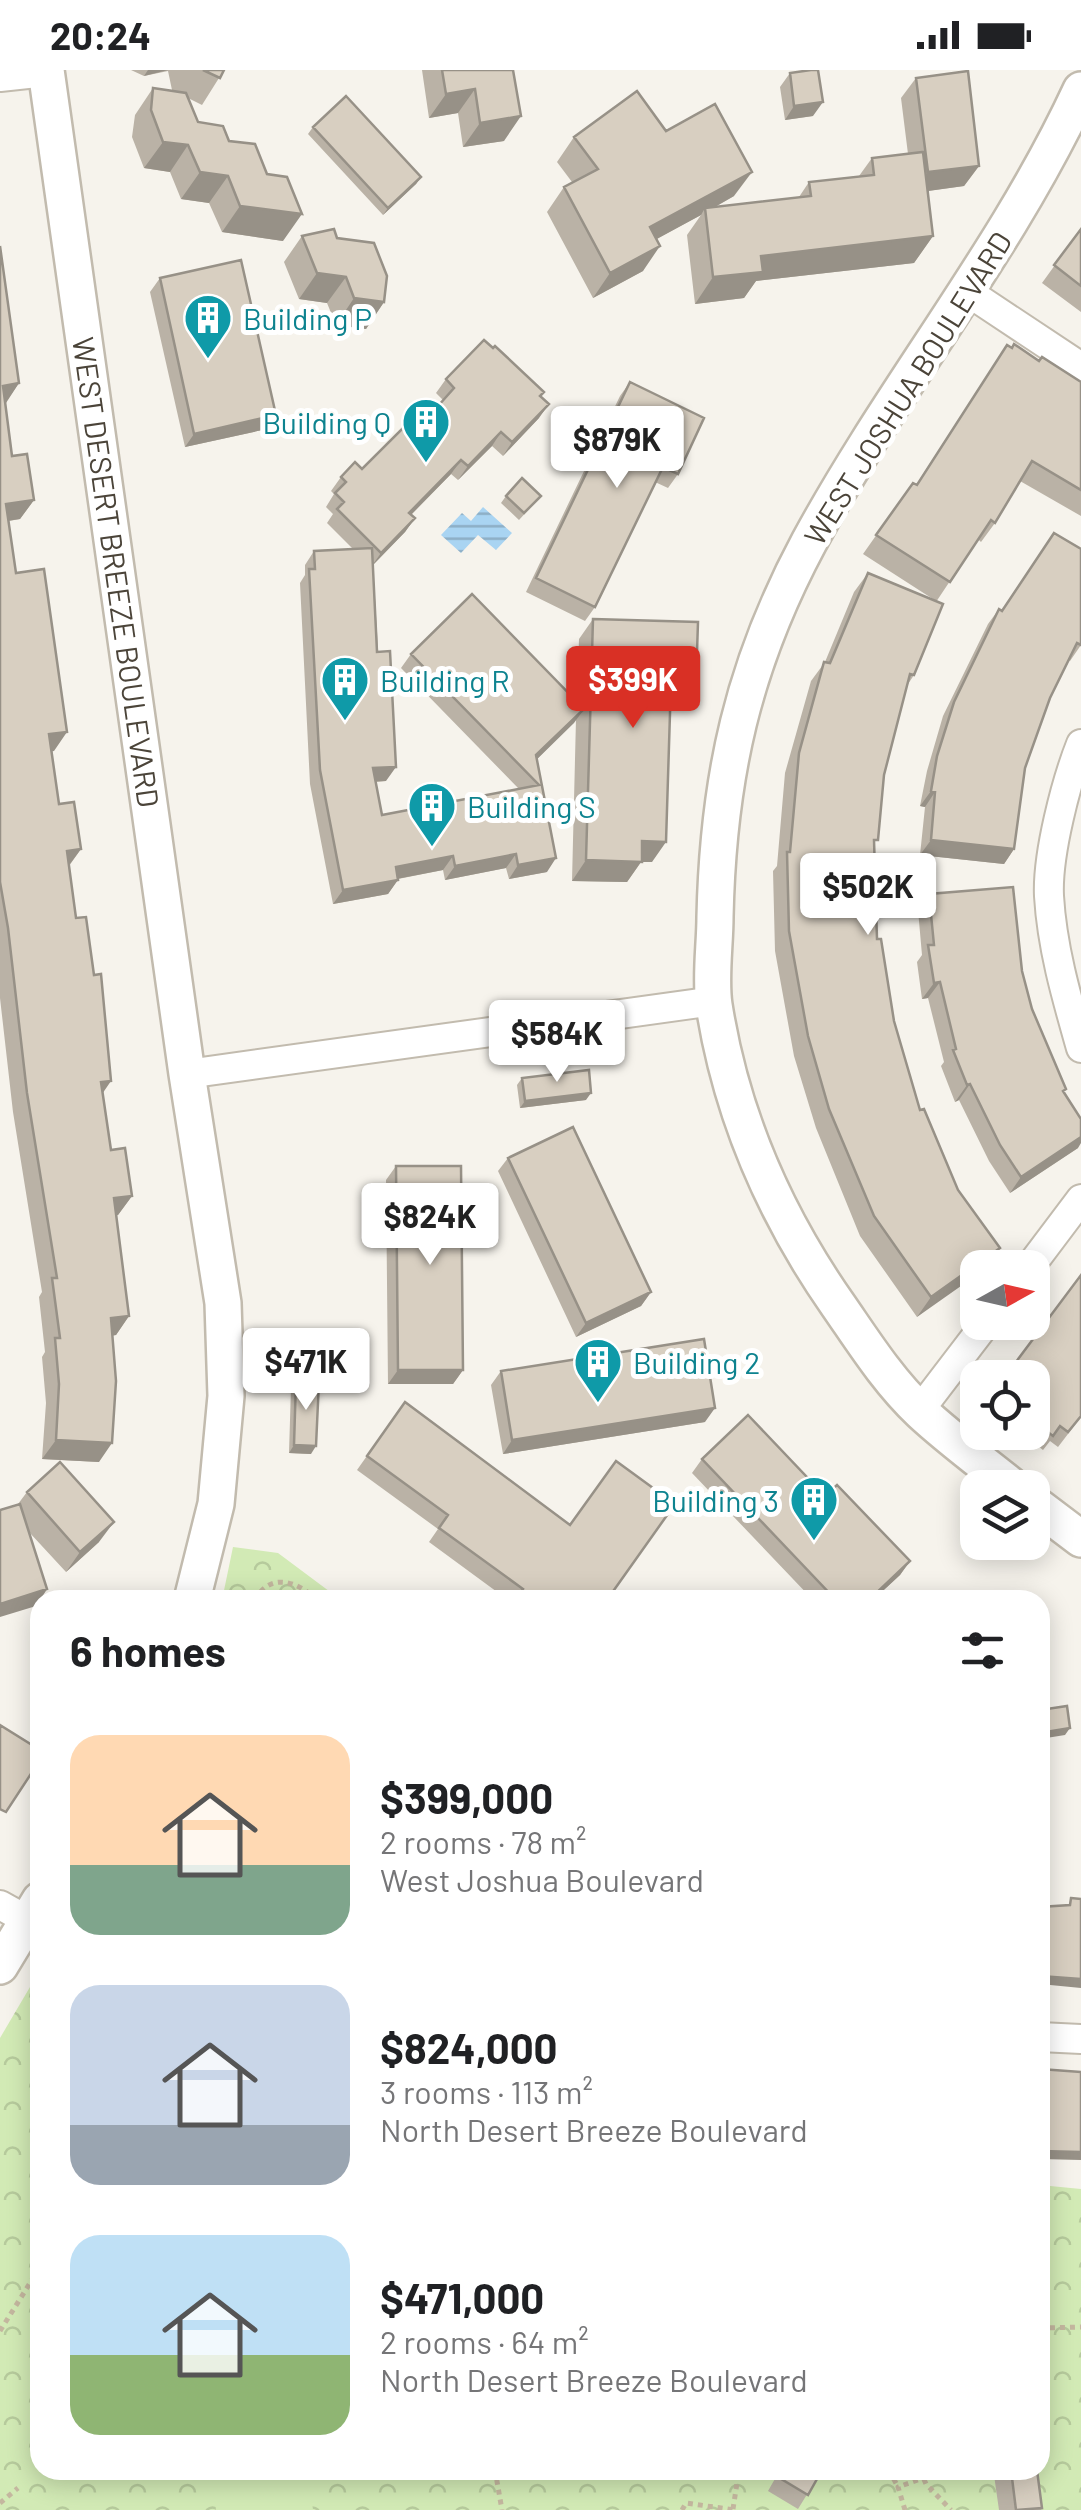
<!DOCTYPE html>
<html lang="en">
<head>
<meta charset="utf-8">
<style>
	body { margin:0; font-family:Barlow,sans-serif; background:#f2f2f2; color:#202124; height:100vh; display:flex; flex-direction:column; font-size:38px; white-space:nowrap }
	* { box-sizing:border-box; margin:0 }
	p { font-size:32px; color:#757577 }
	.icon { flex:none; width:55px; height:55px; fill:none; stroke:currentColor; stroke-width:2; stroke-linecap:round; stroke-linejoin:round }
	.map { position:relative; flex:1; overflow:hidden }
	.sheet { position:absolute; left:30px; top:1520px; width:1020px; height:890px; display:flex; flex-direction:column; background:#fff; border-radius:30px; box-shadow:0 5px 25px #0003 }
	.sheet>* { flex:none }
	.needle { width:65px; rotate:82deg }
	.tools { position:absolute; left:960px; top:1180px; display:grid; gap:20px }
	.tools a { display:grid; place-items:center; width:90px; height:90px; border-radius:20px; background:#fff; box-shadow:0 5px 25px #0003; font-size:50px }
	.price { position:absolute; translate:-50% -85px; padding:0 22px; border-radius:10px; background:#fff; color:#222; font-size:32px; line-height:65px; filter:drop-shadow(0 2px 5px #0008) }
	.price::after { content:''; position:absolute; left:50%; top:60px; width:30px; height:22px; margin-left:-15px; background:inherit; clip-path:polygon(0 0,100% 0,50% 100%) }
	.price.on { background:#d93025; color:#fff }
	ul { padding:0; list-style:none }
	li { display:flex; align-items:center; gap:30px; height:250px; padding:0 40px }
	li span { display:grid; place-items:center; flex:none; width:280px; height:200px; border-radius:30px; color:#555 }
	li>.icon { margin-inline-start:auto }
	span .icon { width:120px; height:120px; fill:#fffc; stroke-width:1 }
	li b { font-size:42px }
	h2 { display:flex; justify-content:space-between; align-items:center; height:120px; padding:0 40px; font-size:42px }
	.status { display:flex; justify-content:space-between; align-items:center; height:70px; padding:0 50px; background:#fff; direction:ltr }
	.status svg { height:28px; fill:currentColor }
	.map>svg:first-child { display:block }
</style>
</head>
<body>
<div class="status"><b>20:24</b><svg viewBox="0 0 49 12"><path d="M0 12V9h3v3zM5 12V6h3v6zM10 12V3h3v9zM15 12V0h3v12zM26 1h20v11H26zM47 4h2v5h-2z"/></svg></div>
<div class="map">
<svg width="1081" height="2440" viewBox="0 0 1081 2440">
	<defs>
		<pattern id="park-crowns" width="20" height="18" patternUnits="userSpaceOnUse" patternTransform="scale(2.5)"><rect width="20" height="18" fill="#d2eab5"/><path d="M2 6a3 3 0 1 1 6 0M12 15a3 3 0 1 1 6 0" fill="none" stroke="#b6ca9c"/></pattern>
		<pattern id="water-rules" width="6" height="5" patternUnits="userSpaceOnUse" patternTransform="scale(2.5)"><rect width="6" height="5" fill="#a9d4f2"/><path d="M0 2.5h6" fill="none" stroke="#8caec5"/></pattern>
	</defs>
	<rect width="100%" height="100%" fill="#f6f3ec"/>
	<path fill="url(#park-crowns)" d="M233,1477L278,1483L341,1530H222Z
		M40,1900V2400H1040V2115L1081,2119V2440H0V1968Z"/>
	<path fill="#d2eab5" d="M211,2400H308L313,2440H216Z"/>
	<path fill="url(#water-rules)" d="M483,437L512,463L496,480L478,465L461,483L441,465L462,443L471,451Z"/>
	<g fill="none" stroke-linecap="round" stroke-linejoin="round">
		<g stroke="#c2bbae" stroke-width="32">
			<path id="minor" d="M0,7L46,2
				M968,222L1081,297
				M1081,674C1066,712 1047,785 1049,826C1052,878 1067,929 1081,978
				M187,1004L714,931
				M1029,1198L1081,1129
				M919,1341L987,1252
				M0,1835L27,1850
				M1040,1967L1081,1969"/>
		</g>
		<g stroke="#c2bbae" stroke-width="40">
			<path id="tertiary" d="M46,0L187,1004L223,1233L226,1326L216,1434L192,1530
				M1014,1418C983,1393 950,1369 921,1342C888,1311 863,1271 838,1235C775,1145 731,1044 714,935C710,907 715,875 715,847C718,707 743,595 809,472C893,317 1007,180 1081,20
				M1032,1432L1081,1469
				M0,1896L40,1830"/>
		</g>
		<path stroke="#c4b79f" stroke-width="5" stroke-dasharray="5 5" stroke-linecap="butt" d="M255,1530C271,1501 298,1512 317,1530
			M1040,2258L1081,2257
			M0,2261L40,2197
			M495,2400L502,2440
			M889,2400L898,2417
			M920,2400L926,2414L951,2440
			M0,2433L18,2418
			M733,2439L739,2400
			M682,2440L686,2433L735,2440
			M905,2440L898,2417L923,2408"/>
		<use href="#minor" stroke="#fff" stroke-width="28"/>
		<use href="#tertiary" stroke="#fff" stroke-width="35"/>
	</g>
	<path fill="#bab2a6" d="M131,0H224L202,35L188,28L198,52L229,71L283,171L222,162L209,133L181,129L170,102L144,98L132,67L135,45L153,18L174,21L172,20L168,1L144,6Z
		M422,0H513L504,71L463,77L458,43L429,48Z
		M790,3L813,46L785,50L780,17Z
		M916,8L979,96L964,116L927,121L933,166L914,193L756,211L744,228L695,234L687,165L701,145L656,169L643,201L593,228L547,142L564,117L572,112L557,92L574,67L666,61L734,126L715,137L799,127L809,112L859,106L872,88L908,84L901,28Z
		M313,57L421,107L416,114L383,145L308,64Z
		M1081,159V242L1042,213Z
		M302,166L337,168L384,232L366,259L336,255L327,233L299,229L284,192Z
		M0,176L19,313L5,333L12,386L34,430L20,449L9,451L16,503L54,681H52L59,734L81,779L69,796L111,1080L132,1126L118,1145H116L129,1246L116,1265L112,1266L99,1392L42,1389L46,1333L42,1287L45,1282L39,1227L42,1222L13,1042L0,928Z
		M160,208L267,359L185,377L150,222Z
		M1007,275L1081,312V446L1020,411L995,453L981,472L978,469L936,532L914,605L906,617L884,705L874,775L877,869L894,951L920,1040L958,1120L1000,1178L917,1247L860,1166L816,1058L794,986L775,881L773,801L777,796L785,703L811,611L825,592L854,522L868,503L936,531L863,484L913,413L916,415Z
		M446,309L540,326L539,348L503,386L492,376L458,410L451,404L411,445L415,448L405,462L373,495L386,711L376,712L382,745L519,719L401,598L411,584L577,632L579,569L593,549L696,612L682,632H670L652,792H641L627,812L572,811L576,649L537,689L547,802L509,809L506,798L445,810L443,800L398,809L388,824L333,834L310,714L300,513L305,505V495L314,481L353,479L327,453L333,444L326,437L334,424L331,421L341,407L362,399L414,363L443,330L436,323Z
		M630,312L678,404L668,418L655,412L595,537L585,551L526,522L620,326Z
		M506,426H541L519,450L501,433Z
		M999,539L1081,575L1070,591L1069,590L1050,628L1025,698L1014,779L1004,794L920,785L925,737L920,736L927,701L943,646L988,554Z
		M929,824L1022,901L1032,939L1064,1023L1078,1078L1010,1123L989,1091L959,1030L955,1032L941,996L944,992L928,928L922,929L917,892L922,885L918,840Z
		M522,1008L586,1030L520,1038L517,1015Z
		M508,1088L651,1222L641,1236L576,1267L498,1101Z
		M396,1096L463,1300L453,1314H388L386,1110Z
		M501,1301L705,1352L503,1384L491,1315Z
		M1032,1308L1081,1347L1058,1377L1050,1371L1043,1380L1020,1362H1032Z
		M296,1310L311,1384L289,1383L291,1317Z
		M405,1332L614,1520L627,1530H508L429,1472L438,1459L357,1400Z
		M702,1389L825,1426L910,1491L900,1505L873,1530H813L692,1403Z
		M27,1422L99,1472L66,1502L29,1462L47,1519L36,1536L18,1434Z
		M780,2400H822L798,2439L768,2421Z
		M982,2400H1037L1042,2438L1041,2440H999L994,2405L983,2407Z"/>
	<path fill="#979187" d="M148,0H168L144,6Z
		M475,19L458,43L429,48L446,24Z
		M823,32L813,46L785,50L794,36Z
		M521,46L504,71L463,77L480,53Z
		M163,72L188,75L170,102L144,98Z
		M979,96L964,116L914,123L928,102Z
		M200,102L228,106L209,133L181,129Z
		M752,102L734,126L706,142L705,138L701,145L633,182L650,157Z
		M421,107L416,114L383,145L388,138Z
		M240,136L302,144L283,171L222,162Z
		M933,166L914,193L756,211L744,228L695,234L713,207L761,186Z
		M660,176L643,201L593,228L610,203Z
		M317,203L346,207L327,233L299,229Z
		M354,228L384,232L366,259L336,255Z
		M19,313L6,333H0L3,316Z
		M549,334L539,348L503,386L512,372Z
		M276,345L267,359L185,377L194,364Z
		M501,362L492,376L458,410L468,396Z
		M461,390L451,404L399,457L409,443Z
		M34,430L20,449L0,452L6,434Z
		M415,448L405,462L371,497L381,483Z
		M671,611L696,612L682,632H657Z
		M584,639L574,653L527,699L536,685Z
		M67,662L54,681L36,684L49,664Z
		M396,697L386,711L363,712L373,698Z
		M931,721L935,722L925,737L920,736Z
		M931,770L1014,779L1004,794L920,785Z
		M642,771L666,772L652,792H641L627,812L572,811L586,790Z
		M81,779L67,798V781Z
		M516,784L506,798L445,810L455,796Z
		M453,786L443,800L386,811L396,797Z
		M556,788L547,802L509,809L518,795Z
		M398,810L388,824L333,834L343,820Z
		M940,912L928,928L922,929L934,913Z
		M111,1011L98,1030L101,1012Z
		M970,1014L959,1030L955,1032L967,1015Z
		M591,1023L586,1030L520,1038L525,1031Z
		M1081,1067V1073L1078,1078L1010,1123L1021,1107Z
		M132,1126L118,1145L100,1148L114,1128Z
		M1000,1178L986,1198H978V1204L917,1247L931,1227Z
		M651,1222L641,1236L576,1267L586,1253Z
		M129,1246L116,1265L97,1267L111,1248Z
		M398,1300H463L453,1314H388Z
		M715,1338L705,1352L503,1384L512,1370Z
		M56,1370L112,1373L99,1392L42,1389Z
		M294,1375L316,1376L311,1384L289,1383Z
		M114,1452L99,1472L66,1502L80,1482Z
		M910,1491L900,1505L873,1530H869Z
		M47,1519L36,1536L0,1547V1534Z
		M1070,1658L1065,1665L1040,1669V1663Z
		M1040,1906L1081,1909V1918L1040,1914Z
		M1040,2081L1081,2082V2090L1040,2089Z
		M988,2400H998L994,2405L983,2407Z"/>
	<path fill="#d8cfc1" stroke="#979187" stroke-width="2.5" d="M203,0H224L220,8Z
		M442,0H513L521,46L480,53L475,19L446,24Z
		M811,0H818L823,32L794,36L790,3Z
		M968,1L979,96L928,102L916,8Z
		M153,18L186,23L198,52L223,56L229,71L255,74L267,104L287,107L302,144L240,136L228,106L200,102L188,75L163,72L151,40Z
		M637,21L666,61L715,34L752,102L650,157L660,176L610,203L564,117L598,99L574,67Z
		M346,26L421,107L388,138L313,57Z
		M923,82L933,166L761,186L763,202L713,207L705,138L811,126L809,112L874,105L872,88Z
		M334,159L337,168L374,173L387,206L384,232L354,228L346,207L317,203L302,166Z
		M1081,159V216L1054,195Z
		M0,176L19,313L3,316L12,386L27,384L34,430L6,434L16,503L44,499L67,662L49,664L59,734L74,732L81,779L67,781L76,848L86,847L94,905L101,904L111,1011L101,1012L111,1080L125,1078L132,1126L114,1128L129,1246L111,1248L116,1311L112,1373L56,1370L59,1314L55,1268H60L52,1208H57L27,1023L8,858L0,812Z
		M241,190L276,345L194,364L160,208Z
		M484,270L493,278L495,276L544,322L540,326L549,334L512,372L501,362L468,396L461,390L409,443L415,448L381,483L337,439L344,432L335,423L346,412L341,407L355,392L362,399L406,355L414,363L454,318L446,309Z
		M1014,274L1039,291L1042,287L1081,312V420L1032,391L995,453L991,450L950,512L876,465L913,413L917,415L1007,275L1012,278Z
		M630,312L704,348L678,404L663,397L595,537L536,508Z
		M522,408L541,426L524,443L506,426Z
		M1054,463L1081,479V575L1077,573L1050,628L1025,698L1014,779L931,770L935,722L931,721L937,686L954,632L999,539L1002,541Z
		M372,478L377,582L390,581L396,697L373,698L382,745L539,715L411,584L472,524L584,639L536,685L556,788L518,795L516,784L455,796L453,786L396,797L398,810L343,820L320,700L309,499H315L314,481Z
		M868,503L943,534L914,605L910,604L884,705L878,770H874L877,869H881L894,951L920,1040L924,1039L958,1120L1000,1178L931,1227L874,1146L829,1039L808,966L789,861L787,782H790L799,683L824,592L830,593Z
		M593,549L698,552L696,612L671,611L666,772L642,771V792L586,790Z
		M1013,817L1022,901L1032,939L1066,1019L1063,1021L1081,1049V1067L1021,1107L1000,1075L970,1014L967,1015L953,980L956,979L940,912L934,913L928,875H934L929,824Z
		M589,1000L591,1023L525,1031L522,1008Z
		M573,1057L651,1222L586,1253L508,1088Z
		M396,1096H461L463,1300H398Z
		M1081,1205V1346L1068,1362L1060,1356L1053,1366L1032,1350V1308H1004Z
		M704,1269L715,1338L512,1370L501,1301Z
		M296,1310L319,1311L316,1376L294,1375Z
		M405,1332L570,1455L616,1391L675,1434L614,1520L627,1530H515L523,1519L439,1458L448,1445L367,1386Z
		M748,1345L825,1426L837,1415L910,1491L869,1530H836L702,1389Z
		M60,1392L114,1452L80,1482L27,1422Z
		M20,1434L47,1519L0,1534V1440Z
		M1067,1636L1070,1658L1040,1663V1640Z
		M0,1655L40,1680V1690L6,1742L0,1739Z
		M1071,1828L1081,1829V1909L1040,1906V1837L1070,1835Z
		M1040,1999L1081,2002V2082L1040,2081Z
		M782,2400H822L808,2425L778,2407Z
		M1011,2400H1037L1042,2438L1016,2440Z"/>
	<defs>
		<g id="building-pin" transform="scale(2.5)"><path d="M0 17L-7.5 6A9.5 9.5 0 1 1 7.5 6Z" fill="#0f9aa8" stroke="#fff"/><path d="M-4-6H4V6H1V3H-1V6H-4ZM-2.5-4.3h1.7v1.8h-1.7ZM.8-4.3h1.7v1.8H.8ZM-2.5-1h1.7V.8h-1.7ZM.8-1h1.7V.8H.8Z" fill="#fff"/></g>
	</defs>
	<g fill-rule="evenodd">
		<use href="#building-pin" x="208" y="248"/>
		<use href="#building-pin" x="426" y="352"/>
		<use href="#building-pin" x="345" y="610"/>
		<use href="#building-pin" x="432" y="736"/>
		<use href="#building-pin" x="598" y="1292"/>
		<use href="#building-pin" x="814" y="1430"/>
	</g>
	<g text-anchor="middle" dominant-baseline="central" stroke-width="10" stroke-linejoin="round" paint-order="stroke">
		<g font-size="30" fill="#0d838f" stroke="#fff" text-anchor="start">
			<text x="243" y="248">Building P</text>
			<text x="391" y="352" text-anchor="end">Building Q</text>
			<text x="380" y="610">Building R</text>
			<text x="467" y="736">Building S</text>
			<text x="633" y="1292">Building 2</text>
			<text x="779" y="1430" text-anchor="end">Building 3</text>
		</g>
		<g font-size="30" fill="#4b4439" stroke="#fff">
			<text transform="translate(907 318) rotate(-58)">WEST JOSHUA BOULEVARD</text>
			<text transform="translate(117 502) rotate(82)">WEST DESERT BREEZE BOULEVARD</text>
		</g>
	</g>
</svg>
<div class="tools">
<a><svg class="needle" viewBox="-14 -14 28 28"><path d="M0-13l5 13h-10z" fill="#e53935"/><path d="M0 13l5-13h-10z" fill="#757577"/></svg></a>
<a><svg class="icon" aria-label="locate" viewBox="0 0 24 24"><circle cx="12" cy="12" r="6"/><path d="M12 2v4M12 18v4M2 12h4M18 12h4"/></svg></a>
<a><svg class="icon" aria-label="layers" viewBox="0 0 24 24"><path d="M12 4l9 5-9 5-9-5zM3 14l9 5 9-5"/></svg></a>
</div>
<b class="price" style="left:617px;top:421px">$879K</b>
<b class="price on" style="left:633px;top:661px">$399K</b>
<b class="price" style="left:868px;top:868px">$502K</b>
<b class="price" style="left:557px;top:1015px">$584K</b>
<b class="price" style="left:430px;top:1198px">$824K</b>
<b class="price" style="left:306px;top:1343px">$471K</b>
<section class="sheet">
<h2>6 homes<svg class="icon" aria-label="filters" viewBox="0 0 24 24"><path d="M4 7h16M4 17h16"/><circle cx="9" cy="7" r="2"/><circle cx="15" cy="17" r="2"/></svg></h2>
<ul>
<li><span style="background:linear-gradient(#ffd9b3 65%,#7fa58c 0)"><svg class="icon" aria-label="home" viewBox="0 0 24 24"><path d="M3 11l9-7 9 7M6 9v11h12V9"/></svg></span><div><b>$399,000</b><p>2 rooms · 78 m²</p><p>West Joshua Boulevard</p></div></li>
<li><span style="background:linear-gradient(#c9d6e8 70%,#9aa5b1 0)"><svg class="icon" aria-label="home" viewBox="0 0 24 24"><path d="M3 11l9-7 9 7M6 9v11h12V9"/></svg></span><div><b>$824,000</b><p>3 rooms · 113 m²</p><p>North Desert Breeze Boulevard</p></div></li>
<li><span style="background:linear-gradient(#bfe0f5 60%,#8fb573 0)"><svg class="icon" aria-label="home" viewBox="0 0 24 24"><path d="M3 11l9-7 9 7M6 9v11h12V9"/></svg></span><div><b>$471,000</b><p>2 rooms · 64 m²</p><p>North Desert Breeze Boulevard</p></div></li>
</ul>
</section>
</div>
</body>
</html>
